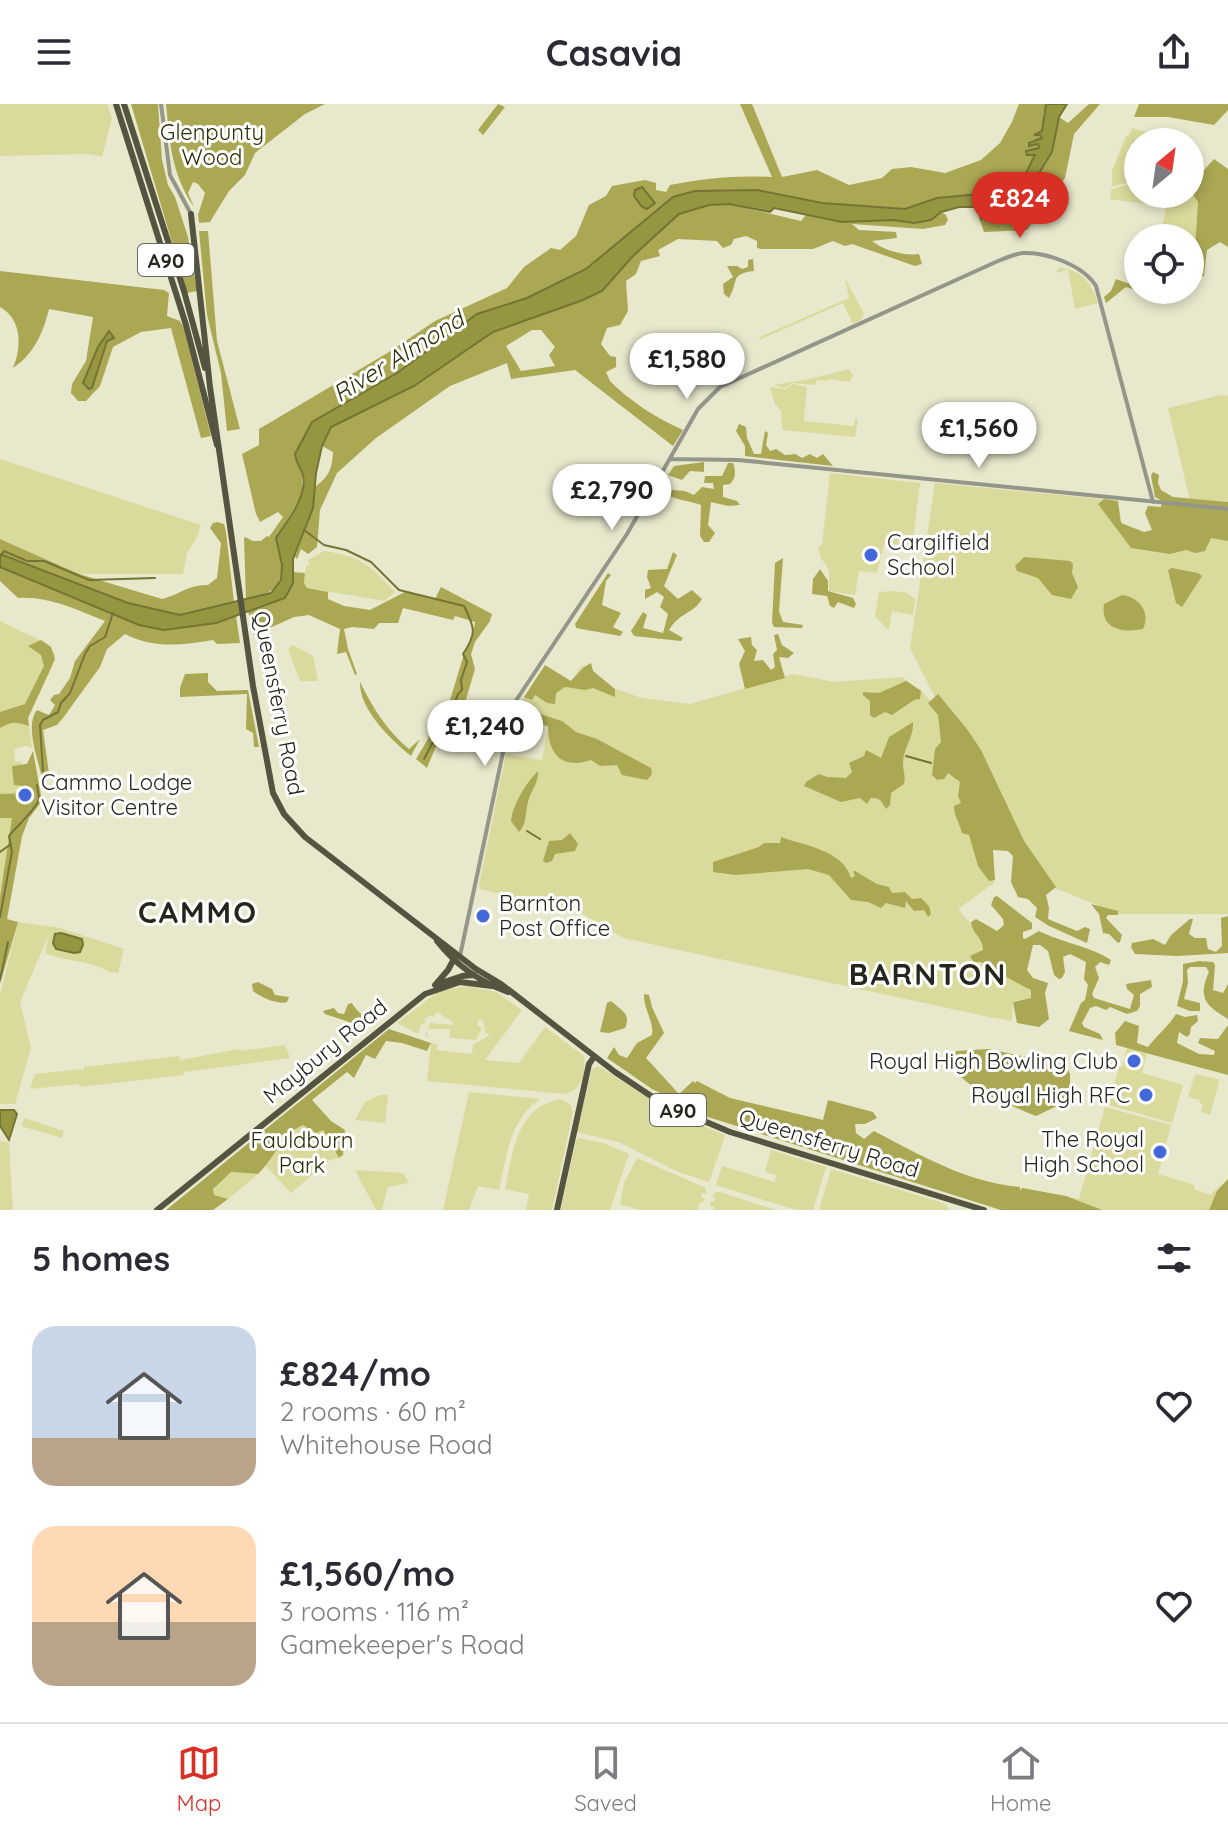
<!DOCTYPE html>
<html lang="en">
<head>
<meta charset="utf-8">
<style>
	body { margin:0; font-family:Quicksand,sans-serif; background:#f2f2f3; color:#2b2b33; height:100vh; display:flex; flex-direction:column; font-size:30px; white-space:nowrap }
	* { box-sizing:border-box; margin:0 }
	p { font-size:26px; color:#7c7c81 }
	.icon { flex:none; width:44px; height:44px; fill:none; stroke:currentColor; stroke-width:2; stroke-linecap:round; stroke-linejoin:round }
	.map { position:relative; height:1106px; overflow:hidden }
	.drawer { display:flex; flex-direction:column; background:#fff; flex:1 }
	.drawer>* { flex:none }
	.needle { width:52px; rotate:29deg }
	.controls { position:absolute; left:1124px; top:24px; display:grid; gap:16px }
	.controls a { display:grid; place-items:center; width:80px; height:80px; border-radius:50%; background:#fff; box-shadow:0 4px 12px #0003; font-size:40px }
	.price { position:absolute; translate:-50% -68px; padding:0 18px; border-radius:28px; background:#fff; color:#222; font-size:26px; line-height:52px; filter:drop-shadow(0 2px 4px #0008) }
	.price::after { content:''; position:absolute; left:50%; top:48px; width:24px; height:18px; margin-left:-12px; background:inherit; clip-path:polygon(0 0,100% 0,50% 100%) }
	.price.on { background:#d93025; color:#fff }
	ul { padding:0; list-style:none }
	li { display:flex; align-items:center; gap:24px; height:200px; padding:0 32px }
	li span { display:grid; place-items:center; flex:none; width:224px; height:160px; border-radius:24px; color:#555 }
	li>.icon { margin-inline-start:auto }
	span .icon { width:96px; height:96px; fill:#fffc; stroke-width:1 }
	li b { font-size:34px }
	h2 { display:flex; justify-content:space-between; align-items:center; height:96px; padding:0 32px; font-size:34px }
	header { display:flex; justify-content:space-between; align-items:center; height:104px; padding:0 32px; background:#fff; font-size:36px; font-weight:700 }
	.dock { display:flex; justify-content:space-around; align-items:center; height:112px; border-top:2px solid #e1e1e2; background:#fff; font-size:22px; color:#7c7c81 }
	.dock a { display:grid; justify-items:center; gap:4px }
	.dock .on { color:#d93025 }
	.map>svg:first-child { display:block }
</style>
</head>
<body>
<header><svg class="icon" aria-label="menu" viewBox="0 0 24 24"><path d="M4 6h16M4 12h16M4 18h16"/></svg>Casavia<svg class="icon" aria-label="share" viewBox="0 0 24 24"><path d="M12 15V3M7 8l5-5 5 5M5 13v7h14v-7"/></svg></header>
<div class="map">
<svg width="1228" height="1106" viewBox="0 0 1228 1106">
	<rect width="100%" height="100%" fill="#e8e8cd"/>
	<path fill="#dada9c" d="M0,0H107L112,14L102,53L88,50L0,52Z
		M1132,24L1169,34L1168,38H1138V61L1130,67L1128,79L1112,82V67L1126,32H1128Z
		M1135,78L1138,79V90H1195L1198,98L1194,160L1190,161V134H1160L1166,103L1110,95L1111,86Z
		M1059,164C1082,165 1092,180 1098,199L1075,205L1068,166L1055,169Z
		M845,174L864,210L861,216L853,220L843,199L759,236L760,233L849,194Z
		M849,265L853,271L850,278L829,275L828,277L817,276L815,281L793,279L785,284L773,281L810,275Z
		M793,280L807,283L805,305H800L805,306L804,317L854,322L855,315L858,316L855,333L782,326L781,307L775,300L770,283L786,285Z
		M1221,291L1228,292V398L1190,396L1168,304Z
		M0,355L201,421L197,433L187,449L183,470H79L0,435Z
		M830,369L920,379L913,435L910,441L884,440L877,469L859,467L855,491L829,487V466L821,454L818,443L822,441Z
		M935,379L1101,395L1136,434L1228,430V810H1119L1055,784L1020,737L966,627L934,591L910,544Z
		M324,447C361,452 371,462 395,488L384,497L307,484L304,479L306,462L309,461L308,456Z
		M893,487L907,489L915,495L913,511L892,507L889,525H887L875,512L879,488Z
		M0,517L46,539L55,550L53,561L28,614L32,644L26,642L14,645L15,658L21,657L22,660L35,659L42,697L29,714L22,732L0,848Z
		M293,541L313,552L318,577H300L288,545Z
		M582,561L613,584L642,594L690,600L793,570L834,578L902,573L922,587L942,611L981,712L994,779L958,805L984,835V848L974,858L1000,865L1031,886V894L1013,897L1012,917L989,913L623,834L576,806L549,803L540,799L480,785L479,781L506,650L542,656L548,623L513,615L518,602L546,562L570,578Z
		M18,818L60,824L124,845L118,869C109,869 108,866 99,863C81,856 63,857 45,849L49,830L20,898L31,944L15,1000H0V891Z
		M468,882L496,888L522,906L485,956L519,959L545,923L584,952C586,968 582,986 565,990L427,977L431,939L437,940V946L472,950L473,941L490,931L485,928L483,917L479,915L477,921L482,924L476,936L450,934V925H427L428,933L425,932L430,919L452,921L453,918L437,908L433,913L431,911L424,915L426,919L421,920L418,930L397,919L439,887Z
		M285,941L290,954L185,968L183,965L184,971L79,983V980L30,985L35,970L82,965V971L84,963L179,952L180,956L239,945L240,947Z
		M1127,944L1147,950L1142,969L1183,981L1172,1019L1109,1001L1119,963H1122Z
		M598,962C641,988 674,1012 723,1030L725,1032L709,1078L678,1068L619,1038L579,1029L577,1027L592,965Z
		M1195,970L1218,975L1219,978L1210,1011L1201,1008L1203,1000L1199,999L1200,996L1188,993Z
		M469,988L540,995C509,1016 507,1052 499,1086L478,1082L469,1106H443Z
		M380,991H388L385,1019L355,1016L365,998Z
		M560,995L570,1000L573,1008L552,1106H526L529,1090L505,1085C513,1049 516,1003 560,995Z
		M1105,1003L1171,1021L1158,1070L1195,1081L1194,1085L1210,1091L1228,1075V1106H1001L859,1061L865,1035L874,1027C919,1051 968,1079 1020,1083V1087L1022,1084L1079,1095Z
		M24,1014L64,1027L62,1034L21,1022Z
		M304,1020L316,1028L323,1026L339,1054L330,1056L291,1089L266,1062L283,1033Z
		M0,1034L1,1037L9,1039L13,1106H0Z
		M579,1034L606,1040L629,1050L610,1106H561L576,1036Z
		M771,1046L826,1063L813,1106H796L716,1081L722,1062L775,1078L776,1071L765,1068Z
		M637,1054L706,1084V1090L702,1089L701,1093L705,1094L703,1098H700L698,1106H640L620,1100L624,1079Z
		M831,1065L946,1100L949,1106H819Z
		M355,1066L403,1069L409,1079L388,1083L382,1106H376Z
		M231,1068L258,1070L228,1095L214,1091L213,1085Z
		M716,1088H720L776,1106H713L714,1102L710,1101L711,1097H715L716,1094L712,1093Z"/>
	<path fill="#aaa853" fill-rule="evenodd" d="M131,0H158L162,56L168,81L175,93L188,133L197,187L187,189Z
		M166,0H325L305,10L255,49L245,71L229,87L210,118L199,119L198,111L205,89L198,80L193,78L188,89L194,103C171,69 170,39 166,0Z
		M498,0L505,3L483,31L478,26Z
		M740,0H752L782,73L817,66L849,81L882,74L892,65L911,63L945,69L981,56L1000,39L1012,18L1019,0H1046L1043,11L1046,12L1042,28L1034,31H1040L1042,34L1031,37L1039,40C1036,56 1022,76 1010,87L937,94L905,105L822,99L757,86L672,93L586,165L527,194L477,210L397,269L312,318L302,369V391L276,434C284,471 289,486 246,496L244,435L245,433L253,437H261L267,432L269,433L283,413L278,408L260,418L256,410L242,350L259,341V325L389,248L435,217L507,184L524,163L551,144L560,146L576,132L589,101L606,92L612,82L645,76L656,79V86L666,88L670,81C704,74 737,71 772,73Z
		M1089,0H1100L1074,30L1065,74L1027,126L984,128L978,111C1033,99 1041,59 1059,13L1068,19Z
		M1139,0H1228V6L1214,21L1168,13H1134Z
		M1214,55L1228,65V143L1220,138L1207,146L1204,172L1190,175V161L1194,160L1198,98L1192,89L1195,76Z
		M729,100L801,117L806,111L842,118L893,116L914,119L931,116L941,108L946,111L948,116L945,121L923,125L852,120L859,126L896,128L897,134L872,137C883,146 904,152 919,150L922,160L915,162L852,140L845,142L833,137L813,145H762L757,144V137L746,132L734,135L731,141L723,144L717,137L678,135L658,146L660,152L641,157L636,170L626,177L628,207L620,221L607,224L601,240L610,252L616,253V263L606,268L610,277C631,298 656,314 683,326L673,342L575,266L511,275L507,259L450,282L376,334L337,369L320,406L317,443L308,450L301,445L297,455L295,453L313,404L315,383C329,372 332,366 333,348L322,342L331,323L414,282L493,228L583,196L602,187L633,152L679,110L709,101ZM532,226H541L555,243L549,251L555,262L521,267L506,242Z
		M199,127H208L217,237L240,325L227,327L221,269L207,211Z
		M753,155L754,167C729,170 739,178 729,194L724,190L723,180L733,173L727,162H737L742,165L748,163V156Z
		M0,167L164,186L169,189L167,212L180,217L184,224L211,332L201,334L171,224L141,228L113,243L100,282L86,297H78L71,289L72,280L86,257L93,213L49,205C43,229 34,250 13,264C22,243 22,215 0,203Z
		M1116,175L1138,183V186H1168L1170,196L1167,200L1155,192L1126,183L1106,199L1104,193L1111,187Z
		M739,320L746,323L747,334L754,350H761L765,327L768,329L766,341L770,347L776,345L785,351L795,350L802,354L810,350L817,354L823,350L833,362L745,352V342L736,327Z
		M704,358V368L690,367L682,376L668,371L674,362Z
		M728,359H733C736,367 736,374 730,380L723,381V393L737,397L740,401L728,402L711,398L708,421L715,429L709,438H704L700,432L701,401C687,396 668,395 659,385L685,387L694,391L702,383L714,385L713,379H704L705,372H722Z
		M1153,368L1159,371L1158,379L1161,386L1173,393L1228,398V437L1211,434L1205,447L1195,449L1186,446L1170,450L1131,444L1098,400L1104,395L1118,397L1121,419L1144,428L1152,426L1145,409L1148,402L1161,403L1162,397L1155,393L1151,372Z
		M217,418L224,420L226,428L234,498L180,511L128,499L0,450V435L79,470L162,495C179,491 189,480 208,481L217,474L221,439L210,424L213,419Z
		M673,448L677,451L664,482L678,495L692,486L702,495C692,511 681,507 669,526L683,534L681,537L634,532L631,527L643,508L647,511L643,524L663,529L668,510L660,503L664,493L657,488L645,495V486L651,484L647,473L648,466L667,465Z
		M1024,453L1070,457L1073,460L1072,469L1078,483L1071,495L1052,491L1038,474L1017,467L1015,462Z
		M783,454L779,507L783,518L803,521L802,524L774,523L772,519L775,459Z
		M0,463L139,521L164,526L216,519L236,512L240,539L217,540L213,536C182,541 154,545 125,530L107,545L100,563L63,614L57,621L43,626L49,669L45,672L41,670C37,652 25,621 37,606L49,611L55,601L50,596L54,591L59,590L70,574L75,557L105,517C77,506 49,492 18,494L0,477Z
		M1172,464L1198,469L1202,472L1182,503L1176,499L1168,466Z
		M820,465L828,477V487L853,494L856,500L854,504L838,498L834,504L830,502L827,492L812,490L813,475Z
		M293,468L305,469L304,479L307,484L328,488V495L344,502L370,506L405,488L435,495L441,483L492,510L490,517L475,538L471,550L475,565L459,619L464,623V632L458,637H451L446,633L439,635L427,664L416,655L428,635L437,605L447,606L464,550L472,535L475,518L455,512L453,516L403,504L398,519H379L374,525L352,523L344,525L348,545L357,570L355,571L346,548L337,550L340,525L309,511L294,513L254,531L248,507L293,479Z
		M608,469L611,471L606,477L602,501L621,509L613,523L623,528L620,532L576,524L575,520Z
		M1122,491C1139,493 1151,508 1143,525C1124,529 1100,526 1104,500Z
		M778,530L782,541L794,549L788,554L779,553L785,574L745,585L739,560L745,547L738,535L751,533L752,541L757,546L754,557L763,556L771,566L775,563L773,550L777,546L774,531Z
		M41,536L51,543L55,555L28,614L29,622C13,618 14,617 0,624V608L25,600L44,562L41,551L28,542Z
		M591,559L593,567L615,585V593L593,584L585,586L565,583L556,589L555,600L547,599L535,591L532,596L524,593L545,561L571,577L584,563Z
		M208,569V578L217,587L248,586L259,643H254L253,629L246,625L247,590L180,593V584L185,570Z
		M906,577L921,587L920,595L914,596L892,611L885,608L874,614L870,611V597L863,591V588L879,589Z
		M360,578C373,604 387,627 409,645L420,635L411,652C390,635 359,605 360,578Z
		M938,590L967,625L981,646L1024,737L1056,783L1046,791L1049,804L1048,815L1077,827L1085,823L1090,825L1087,839L1049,822L1035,813L1037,804L1028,795L1018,793L1011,778L1013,752L1008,747L993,746L995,776L989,777L978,762L969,731L962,729C960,720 954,712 954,702L961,699L958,692L960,678L948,669L944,675L937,676L932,671L935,645L941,638L938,611L928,599Z
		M518,603L562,617L576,628L597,635L651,664L652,670L647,676L622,671L617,661L600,662L591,656C562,666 548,650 548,622L514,615Z
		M913,618C914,633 903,645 903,659C903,668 906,672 904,680L891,689L890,701L886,705C881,697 881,694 871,694L867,700L860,694L841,698L804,682L806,678L819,670L827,673L846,674L852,668L849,659L864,652L866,646L881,654L889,633Z
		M33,647L42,697L29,714L22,732L7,815L18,818L0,880V793L12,714H0V690L28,689L23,682L14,681L12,662L27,660Z
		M538,667C539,679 531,686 528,698C525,709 527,720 519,728L511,717C513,700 526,679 538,667Z
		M570,729L578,740L575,747L555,750L552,757L546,759L543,757L549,737L562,736Z
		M781,733C805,742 843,746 851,774L855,772L853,767H855L877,780L889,783L892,789L905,788L912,795L921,794L929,802L931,810L928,813L924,806L914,807L906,797L905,804L886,799L881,804L868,798L851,796L829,771L808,765L736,771L713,768V758L759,743L764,739H780Z
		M997,792L1032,819V825L1023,828V834L1025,835L1039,827C1060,838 1092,843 1111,856L1109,861L1100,858L1095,863L1099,874L1092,890L1094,894L1130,905L1134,891L1127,885L1126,880L1151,876L1152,883L1140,890V902L1137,907L1127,910L1110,903L1106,906L1096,902L1090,904L1082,919L1084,923L1100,930L1103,936L1069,927L1081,899L1085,896L1088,881L1084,875L1086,858L1070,850L1063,853L1065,868L1062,874L1059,875L1054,871L1048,847L1040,841H1033L1027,866L1033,874L1048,879L1045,889L1049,915L1039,923L1017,919L1013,898L1031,894V886C1014,878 998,868 980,858L974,859L970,852L983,846C983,833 972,830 971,818L976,815L997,827L1004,821L1003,815L991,801L994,793Z
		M1091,800L1118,807V811H1108L1106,814L1122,831L1120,838L1118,839L1109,830L1103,829L1099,810Z
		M1228,812V849L1177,852L1135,850L1131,843L1132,839L1153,835L1165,841L1171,831L1190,815H1193L1189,830L1195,834H1206L1208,845L1216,848L1222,842L1221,814Z
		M1199,857L1213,858L1215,861L1213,886L1223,889L1228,880V915C1206,902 1197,894 1209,868L1206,863H1190L1187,866L1188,879L1184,895L1200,899V907H1190L1177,902L1183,877V860Z
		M258,878L272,885L275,891L289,893L287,898C277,901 260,893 253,887L252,880Z
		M644,890L649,891L652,903L664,929L646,954L679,990L693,977L695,979L697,977L730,994L823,1016L828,996L873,1008L877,1014L865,1020H855L856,1029L864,1035L874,1027C919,1051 969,1079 1020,1083V1087L1022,1084L1066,1092L1102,1106H1001L708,1013L652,985L607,954L614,943L619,951L627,954L637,939L652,931C654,917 644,907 644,890Z
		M611,897C619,905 632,909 625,924L609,929L600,928L607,899Z
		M352,899C357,909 366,911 370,922L358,921L325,910L323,907L334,904L338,909L344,910L348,900Z
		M1176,910L1185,913L1197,911L1198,917L1191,923L1190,930L1187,933L1179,928L1177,939L1199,950L1214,951L1215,947L1198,939L1200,934L1218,935L1228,921V971L1116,941L1115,929L1125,917L1139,922L1137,939L1148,943C1157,931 1168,923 1176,910Z
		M389,925L431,939L427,947L402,939L386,937L375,955L366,951L354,974L347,968L312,996L331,1017L345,1026L343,1051L339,1054L323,1026L316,1029L303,1021C280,1031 276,1053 258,1070L231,1068L213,1085L214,1091L228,1095L213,1106H166Z
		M988,945L1066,961L1070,970V987L1057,1002L1036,1012C1011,1001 963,985 951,960L956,947Z
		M1228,1075V1106H1209L1217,1087Z"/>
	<path fill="#979640" stroke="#757435" stroke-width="2" d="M1046,0H1067L1059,13L1052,48L1036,74L1019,92L982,114L987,103H959L941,108L931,116L914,119L893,116L842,118L774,104L770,108L729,100L709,101L679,110L633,152L602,187L583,196L493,228L414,282L331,323L322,342L316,369L313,404L293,455V479L285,494L216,519L164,526L139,521L0,463V450L128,499L180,511L271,489L281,476L282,461L276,434C287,417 310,390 302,368C299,362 296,358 295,350L312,318L397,269L477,210L527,194L586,165L673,93L695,87L757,86L822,99L905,105L937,94L1010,87L1027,67L1035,51H1027L1026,47L1039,44L1038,40L1029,42V39L1042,34L1040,31H1034L1042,27Z
		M642,83L655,99L647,105L642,103L634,92L635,86Z
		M109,227L114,234L107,237L92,284L89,285L83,279L98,243Z
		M61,829L82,835L83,841L80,848L74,849L56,845L53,839L55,830Z
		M0,1006H14L17,1010L9,1036L0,1022Z"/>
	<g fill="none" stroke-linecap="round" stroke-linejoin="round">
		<path stroke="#757435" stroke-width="2" d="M304,426L324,441L346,446L371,458L399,486L464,502C475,524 477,529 463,550L467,558L461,576L462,586C453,593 457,601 453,610C449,618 440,622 439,632L435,634L424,655
			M0,453L4,447L27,457H44L89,476L155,474
			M906,652L931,659
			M43,667L40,621L43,616L58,608L61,599L70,589L85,550L90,542L105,533L113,509
			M527,727L540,735
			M0,748L11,740
			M0,813L12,748L9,732C15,724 40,701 39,694C39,690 37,685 37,681
			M0,876L8,838"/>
		<path stroke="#95968a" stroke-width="4" d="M161,0L170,71L191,110
			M670,355L738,356L1228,405
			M460,852L513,601L627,430L698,305L720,283L998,157C1006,154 1014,150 1023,149C1046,148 1083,161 1096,182L1153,398"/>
		<path stroke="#545441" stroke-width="6" d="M116,0L186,221L217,341
			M124,0L184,187L205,264
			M191,110L210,283L253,582L273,689L284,710L305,733L476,865L501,880L615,968L651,992L685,1009L730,1028L984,1106
			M437,837C455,860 480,878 508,888
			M436,880L448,866L455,853
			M435,881L462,872L474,871
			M157,1106L425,890L460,878L492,882
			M557,1106L589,960L594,953"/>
	</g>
	<g fill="#4268da" stroke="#fff" stroke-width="3">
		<circle cx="871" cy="451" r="8"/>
		<circle cx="25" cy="691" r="8"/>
		<circle cx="483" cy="812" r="8"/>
		<circle cx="1134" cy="957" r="8"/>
		<circle cx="1146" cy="991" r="8"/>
		<circle cx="1160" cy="1048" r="8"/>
	</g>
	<g text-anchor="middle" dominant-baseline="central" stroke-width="6" stroke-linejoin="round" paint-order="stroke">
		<g fill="#fff" stroke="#676760" stroke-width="2">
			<rect x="138" y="140" width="56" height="32" rx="6"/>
			<rect x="650" y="990" width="56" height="32" rx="6"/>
		</g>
		<g font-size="20" font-weight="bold" fill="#26261c">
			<text x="166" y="156">A90</text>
			<text x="678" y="1006">A90</text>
		</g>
		<g font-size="22" fill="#2e2d07" stroke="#fff">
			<text x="212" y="28">Glenpunty<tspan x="212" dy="25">Wood</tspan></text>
			<text x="302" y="1036">Fauldburn<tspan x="302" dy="25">Park</tspan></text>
		</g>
		<g font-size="22" fill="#26261c" stroke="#fff" text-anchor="start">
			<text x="887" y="438">Cargilfield<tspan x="887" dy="25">School</tspan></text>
			<text x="41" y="678">Cammo Lodge<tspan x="41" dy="25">Visitor Centre</tspan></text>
			<text x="499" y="799">Barnton<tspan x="499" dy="25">Post Office</tspan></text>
			<text x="1118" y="957" text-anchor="end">Royal High Bowling Club</text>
			<text x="1130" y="991" text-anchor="end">Royal High RFC</text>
			<text x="1144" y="1035" text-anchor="end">The Royal<tspan x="1144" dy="25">High School</tspan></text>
		</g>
		<g font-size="22" fill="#26261c" stroke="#fff">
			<text transform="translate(279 599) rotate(79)">Queensferry Road</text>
			<text transform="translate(325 947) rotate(-39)">Maybury Road</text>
			<text transform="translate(829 1039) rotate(17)">Queensferry Road</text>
		</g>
		<g font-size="24" font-style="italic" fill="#31300a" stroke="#fff">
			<text transform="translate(398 252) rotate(-32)">River Almond</text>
		</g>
		<g font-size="30" font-weight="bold" letter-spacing="2" fill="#26261c" stroke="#fff">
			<text x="198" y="808">CAMMO</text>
			<text x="928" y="870">BARNTON</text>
		</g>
	</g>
</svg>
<div class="controls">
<a><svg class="needle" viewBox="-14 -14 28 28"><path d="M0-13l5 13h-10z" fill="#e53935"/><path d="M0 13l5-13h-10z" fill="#7c7c81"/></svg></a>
<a><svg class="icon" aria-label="locate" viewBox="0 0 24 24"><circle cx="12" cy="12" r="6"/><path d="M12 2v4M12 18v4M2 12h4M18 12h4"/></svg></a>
</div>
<b class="price on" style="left:1020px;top:136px">£824</b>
<b class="price" style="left:687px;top:297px">£1,580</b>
<b class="price" style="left:979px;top:366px">£1,560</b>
<b class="price" style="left:612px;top:428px">£2,790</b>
<b class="price" style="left:485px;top:664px">£1,240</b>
</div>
<section class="drawer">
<h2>5 homes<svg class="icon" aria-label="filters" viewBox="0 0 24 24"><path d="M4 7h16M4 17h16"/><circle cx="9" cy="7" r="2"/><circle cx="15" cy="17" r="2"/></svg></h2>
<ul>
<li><span style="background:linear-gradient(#c9d6e8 70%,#b9a48a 0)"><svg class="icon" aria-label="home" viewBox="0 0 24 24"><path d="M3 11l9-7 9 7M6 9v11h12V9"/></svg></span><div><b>£824/mo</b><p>2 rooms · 60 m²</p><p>Whitehouse Road</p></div><svg class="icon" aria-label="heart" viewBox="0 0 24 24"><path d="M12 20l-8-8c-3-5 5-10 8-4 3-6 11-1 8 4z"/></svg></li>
<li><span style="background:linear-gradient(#ffd9b3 60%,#b9a48a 0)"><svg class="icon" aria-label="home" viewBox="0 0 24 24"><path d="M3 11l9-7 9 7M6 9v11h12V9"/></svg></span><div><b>£1,560/mo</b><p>3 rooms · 116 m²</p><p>Gamekeeper's Road</p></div><svg class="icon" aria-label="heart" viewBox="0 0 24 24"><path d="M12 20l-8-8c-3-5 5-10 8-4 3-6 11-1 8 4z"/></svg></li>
</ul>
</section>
<nav class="dock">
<a class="on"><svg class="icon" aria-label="map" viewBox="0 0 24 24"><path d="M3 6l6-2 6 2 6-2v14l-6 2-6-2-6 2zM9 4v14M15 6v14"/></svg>Map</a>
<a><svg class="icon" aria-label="saved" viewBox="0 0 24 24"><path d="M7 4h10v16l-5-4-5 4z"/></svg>Saved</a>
<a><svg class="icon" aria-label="home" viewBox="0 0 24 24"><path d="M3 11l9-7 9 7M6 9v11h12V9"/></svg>Home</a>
</nav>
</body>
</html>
